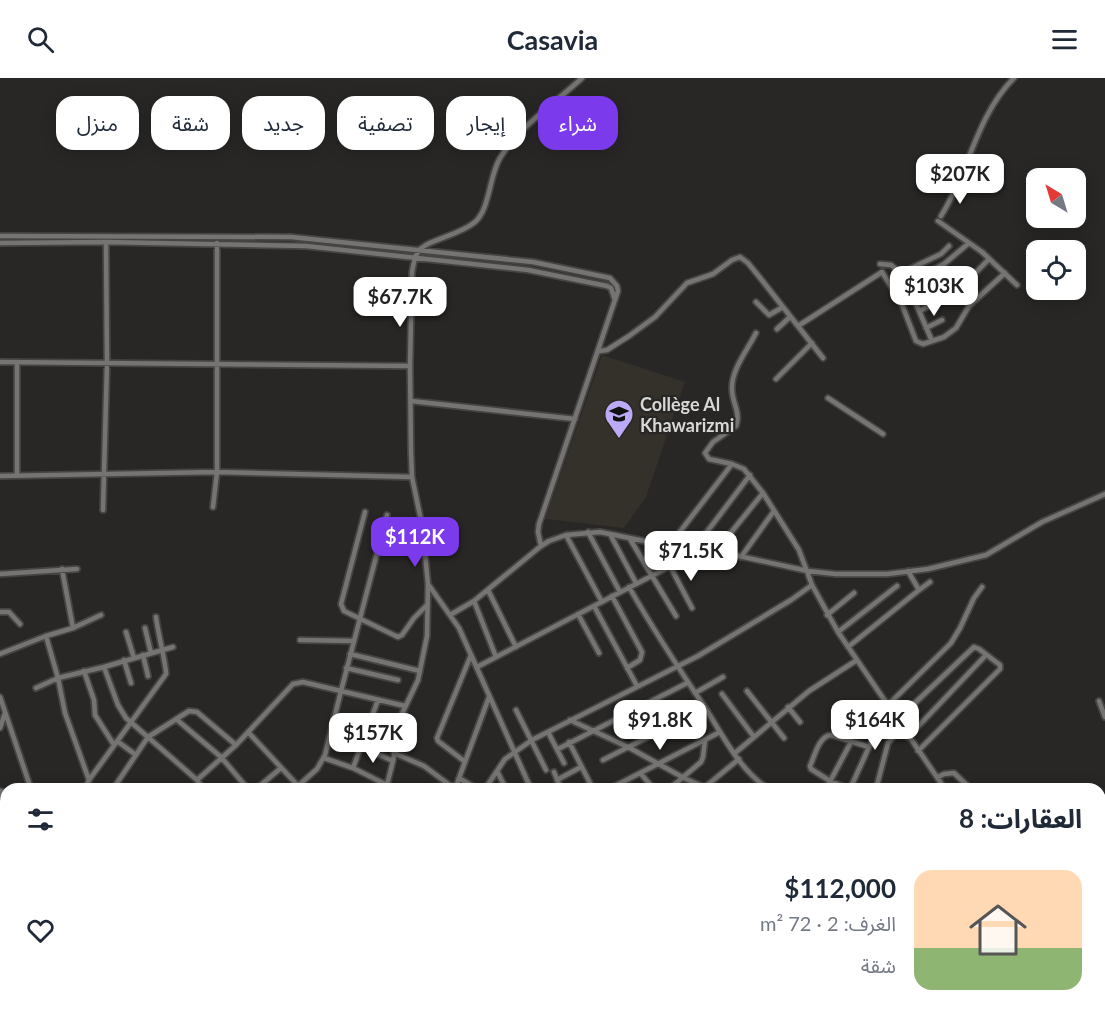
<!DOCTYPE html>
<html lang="ar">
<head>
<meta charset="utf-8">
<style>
	body { margin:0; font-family:Lato,"Noto Sans Arabic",sans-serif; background:#f2f2f3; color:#1f2937; direction:rtl; height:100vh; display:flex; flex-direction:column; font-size:22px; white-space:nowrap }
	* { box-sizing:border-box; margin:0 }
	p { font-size:20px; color:#747a83 }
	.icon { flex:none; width:33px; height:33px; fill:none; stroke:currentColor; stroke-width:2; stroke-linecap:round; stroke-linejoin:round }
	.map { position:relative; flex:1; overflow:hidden; direction:ltr }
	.panel { position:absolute; left:0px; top:705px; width:1106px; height:234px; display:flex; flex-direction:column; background:#fff; border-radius:18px 18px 0 0; box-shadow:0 3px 15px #0003; direction:rtl }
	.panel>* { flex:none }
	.top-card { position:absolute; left:18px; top:18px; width:600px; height:54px; direction:rtl; display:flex; gap:12px }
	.needle { width:39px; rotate:322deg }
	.tools { position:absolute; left:1026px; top:90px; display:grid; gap:12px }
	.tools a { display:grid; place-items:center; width:60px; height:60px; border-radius:12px; background:#fff; box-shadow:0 3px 15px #0003; font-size:30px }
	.price { position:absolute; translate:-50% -51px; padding:0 14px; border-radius:12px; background:#fff; color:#222; font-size:20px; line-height:39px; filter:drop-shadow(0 2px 3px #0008) }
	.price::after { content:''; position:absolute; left:50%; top:36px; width:18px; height:14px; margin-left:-9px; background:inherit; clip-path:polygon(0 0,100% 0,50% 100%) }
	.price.current { background:#7c3aed; color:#fff }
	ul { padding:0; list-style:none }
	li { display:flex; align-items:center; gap:18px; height:150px; padding:0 24px }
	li+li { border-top:2px solid #e0e1e3 }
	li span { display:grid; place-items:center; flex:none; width:168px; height:120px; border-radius:18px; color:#555 }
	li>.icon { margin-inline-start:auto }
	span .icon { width:72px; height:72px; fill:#fffc; stroke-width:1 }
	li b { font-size:26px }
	h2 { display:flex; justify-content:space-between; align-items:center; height:72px; padding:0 24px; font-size:26px }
	.pill { padding:0 21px; border-radius:18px; background:#fff; box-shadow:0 3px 15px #0003; font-size:21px; line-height:54px }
	.pill.current { background:#7c3aed; color:#fff }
	header { display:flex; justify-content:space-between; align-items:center; height:78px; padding:0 24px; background:#fff; font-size:27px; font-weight:700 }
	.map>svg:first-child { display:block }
</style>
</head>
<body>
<header><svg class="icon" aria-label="menu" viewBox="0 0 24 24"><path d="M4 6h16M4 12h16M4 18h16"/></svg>Casavia<svg class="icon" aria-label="search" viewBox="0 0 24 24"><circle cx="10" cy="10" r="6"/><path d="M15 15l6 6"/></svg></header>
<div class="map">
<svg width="1105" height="939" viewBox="0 0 1105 939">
	<rect width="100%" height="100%" fill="#282725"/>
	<path fill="#34302a" d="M602,277L685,304L646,419L624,450L545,441Z"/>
	<path fill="#753a36" d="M426,933H529L516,939H432Z"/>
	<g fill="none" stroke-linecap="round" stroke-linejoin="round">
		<g stroke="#454442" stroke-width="8">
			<path id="street" d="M941,138C969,94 976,38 1014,0
				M938,143L982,174L1017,207
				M0,158L291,159L533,184L610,200L617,208L618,213L539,446L538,454L541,468
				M0,165L106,164L306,168L528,192L607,208L611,210L615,222
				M880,186L891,187L901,195L941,176L949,168
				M901,195L907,206L944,186L969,165
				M909,211L911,214L938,201
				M911,214L932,263L944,259L956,250L969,228L1005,195
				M756,224L769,237L783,229
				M919,233L956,215L989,181
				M798,248L882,194L901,224L916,263L923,266L932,263
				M926,250L942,242
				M777,251L790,239
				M599,273L607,272L629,258L655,239L687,205L713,196L732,182L740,179L748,185L761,201L823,280
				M0,284L410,288
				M776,301L812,265
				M828,320L883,356
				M411,323L575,341
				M732,386L709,381L705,375L713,364L736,348C741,334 732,325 732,311C731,292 748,271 756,255
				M17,397V284
				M0,398L217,394L412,399
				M213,429L217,394V165
				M103,432L107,285L106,164
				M365,434L341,526L344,533L398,559L402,557L414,540L426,528
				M588,454L620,514
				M610,456L636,505
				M566,457L602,524
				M630,461L676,538
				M669,468L732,386L744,391L763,415L799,472L812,507L838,554L945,711
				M694,471L750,397
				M716,473L763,415
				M741,479L774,433
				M670,488L692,530
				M62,491L73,550
				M908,493L919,512L930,504
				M0,496L77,491
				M428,506L459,550L531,711
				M629,509C653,551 679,591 706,631C723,658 741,694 769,711
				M488,512L516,569
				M612,518L642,574L640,582L627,590
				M474,523L496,579
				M594,528L637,608
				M0,534H9L20,546
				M578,536L599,575
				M450,537L474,523L541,468L549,463L566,457L600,454L669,468L716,473L808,493L836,496H887L928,491L986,477L1042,444L1105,416
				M827,537L854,515
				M145,550L151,575
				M126,554L134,580
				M838,554L897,508
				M46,558L73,550L101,537
				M300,562L353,563
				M848,569L919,512
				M0,576L46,558L58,600L65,635L89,702
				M350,576L420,593
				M143,577L148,598
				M124,582L131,605
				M104,589L118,627L126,640L197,702L203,711
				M477,589L684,481V469
				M346,590L398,602
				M84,593L94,622L95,637L114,667
				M36,610L58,600L104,589L173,569
				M747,613L784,660
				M695,615L723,599
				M722,616L754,659
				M0,619L31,711
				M378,622L353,690L387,707
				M1099,623L1105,639
				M788,629L800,644
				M516,632L546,692
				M176,641L221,679L248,711
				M898,641L974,569L979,571L1000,587V591L918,673
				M570,642L628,669L684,700L708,711
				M0,650L5,635
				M248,654L301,711
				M548,654L564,685
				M908,659L986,577
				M117,663L136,677
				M569,664L593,711
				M362,669L393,683
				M558,671L687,605
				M394,675L424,688L455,711
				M735,675L809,613L857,582
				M324,680L353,690
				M603,682L705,630
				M464,683L438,663L437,660L471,577
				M497,693L506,711
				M554,694L561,711
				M641,696L654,711
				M938,699L944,696L954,695L971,711
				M459,700L474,709
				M197,702L236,667L293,606L303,604L341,613L387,437
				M557,702L581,689
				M298,708L317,691L325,677L341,613L405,628
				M705,709L739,681
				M85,711L89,702L166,596C167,591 157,550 156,539
				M113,711L148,659L189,633L197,634L236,667
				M256,711L281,690
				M386,711L393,683L400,640L418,602L427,558L428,506L422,447L412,399L411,374L410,288L412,194L415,179L420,171L426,167C441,159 462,155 475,144C490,131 489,98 500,80C520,48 555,25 582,0
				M455,711L489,619
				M485,711L505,681L532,662L698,578L791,522L812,507
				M609,711L720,654
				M669,711L701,684L703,679L705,662
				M826,711L851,664
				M849,711L830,703L811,691L810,688C815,677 819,658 831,657L869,669
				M850,711L888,627L951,565L960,550L974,520L982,509
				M876,711L888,665L902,649
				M1100,729L1105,726
				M1100,739L1105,746
				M1100,769L1105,776
				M0,784L2,777
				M1100,799L1105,805
				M1100,822L1105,829
				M1100,853L1105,849
				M1100,861L1105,858
				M0,863L6,852
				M0,870L6,875
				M0,901L6,892
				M1100,909L1105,912
				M208,933L216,939
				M247,933L253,939
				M275,933L281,939
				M361,933L368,939
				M1079,933L1096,939
				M18,935L27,939
				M113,938L115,933
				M70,939V933
				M177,939L182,933
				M308,939L311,933
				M397,939L406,933
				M568,939L577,933
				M682,939L685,933
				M813,939V933
				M1004,939L1008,933"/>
		</g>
		<g stroke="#454442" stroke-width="10">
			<path id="secondary" d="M0,714L6,716
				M895,933L921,939"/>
		</g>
		<use href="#street" stroke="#757472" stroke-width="4.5"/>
		<use href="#secondary" stroke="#757472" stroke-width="7"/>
	</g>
	<defs>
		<g id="school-pin" transform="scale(1.5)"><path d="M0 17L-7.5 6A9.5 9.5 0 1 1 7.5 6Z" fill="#bcaaf6" stroke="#282725"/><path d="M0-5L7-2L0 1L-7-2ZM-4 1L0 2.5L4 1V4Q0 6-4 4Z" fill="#111"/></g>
	</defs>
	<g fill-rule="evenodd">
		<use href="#school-pin" x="619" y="336"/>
	</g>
	<g text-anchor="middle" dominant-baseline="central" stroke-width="4.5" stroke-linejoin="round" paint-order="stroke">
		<g font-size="18" font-weight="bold" fill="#d8d8d6" stroke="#282725" text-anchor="start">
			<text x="640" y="326">Collège Al<tspan x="640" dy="21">Khawarizmi</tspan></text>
		</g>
	</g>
</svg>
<div class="tools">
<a><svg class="needle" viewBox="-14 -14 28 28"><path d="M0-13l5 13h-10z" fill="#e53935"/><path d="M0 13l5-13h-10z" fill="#747a83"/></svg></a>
<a><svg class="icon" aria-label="locate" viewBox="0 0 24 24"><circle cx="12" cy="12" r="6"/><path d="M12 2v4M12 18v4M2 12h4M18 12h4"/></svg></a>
</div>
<b class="price" style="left:960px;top:127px">$207K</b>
<b class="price" style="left:934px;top:239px">$103K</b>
<b class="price" style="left:400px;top:250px">$67.7K</b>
<b class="price current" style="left:415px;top:490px">$112K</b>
<b class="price" style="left:691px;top:504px">$71.5K</b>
<b class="price" style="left:660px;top:673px">$91.8K</b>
<b class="price" style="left:875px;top:673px">$164K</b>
<b class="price" style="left:373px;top:686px">$157K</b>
<div class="top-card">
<a class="pill current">شراء</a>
<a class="pill">إيجار</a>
<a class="pill">تصفية</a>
<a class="pill">جديد</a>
<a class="pill">شقة</a>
<a class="pill">منزل</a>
</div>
<section class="panel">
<h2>العقارات: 8<svg class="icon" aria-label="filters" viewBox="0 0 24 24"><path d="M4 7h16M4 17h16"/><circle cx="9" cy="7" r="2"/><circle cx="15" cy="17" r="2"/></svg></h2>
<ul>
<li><span style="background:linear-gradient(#ffd9b3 65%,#8fb573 0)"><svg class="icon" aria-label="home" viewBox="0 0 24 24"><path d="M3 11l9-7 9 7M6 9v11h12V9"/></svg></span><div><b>$112,000</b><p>الغرف: 2 · 72 m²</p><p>شقة</p></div><svg class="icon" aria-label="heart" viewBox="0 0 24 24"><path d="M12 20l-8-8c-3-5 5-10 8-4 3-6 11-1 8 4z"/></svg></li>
</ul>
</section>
</div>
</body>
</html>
